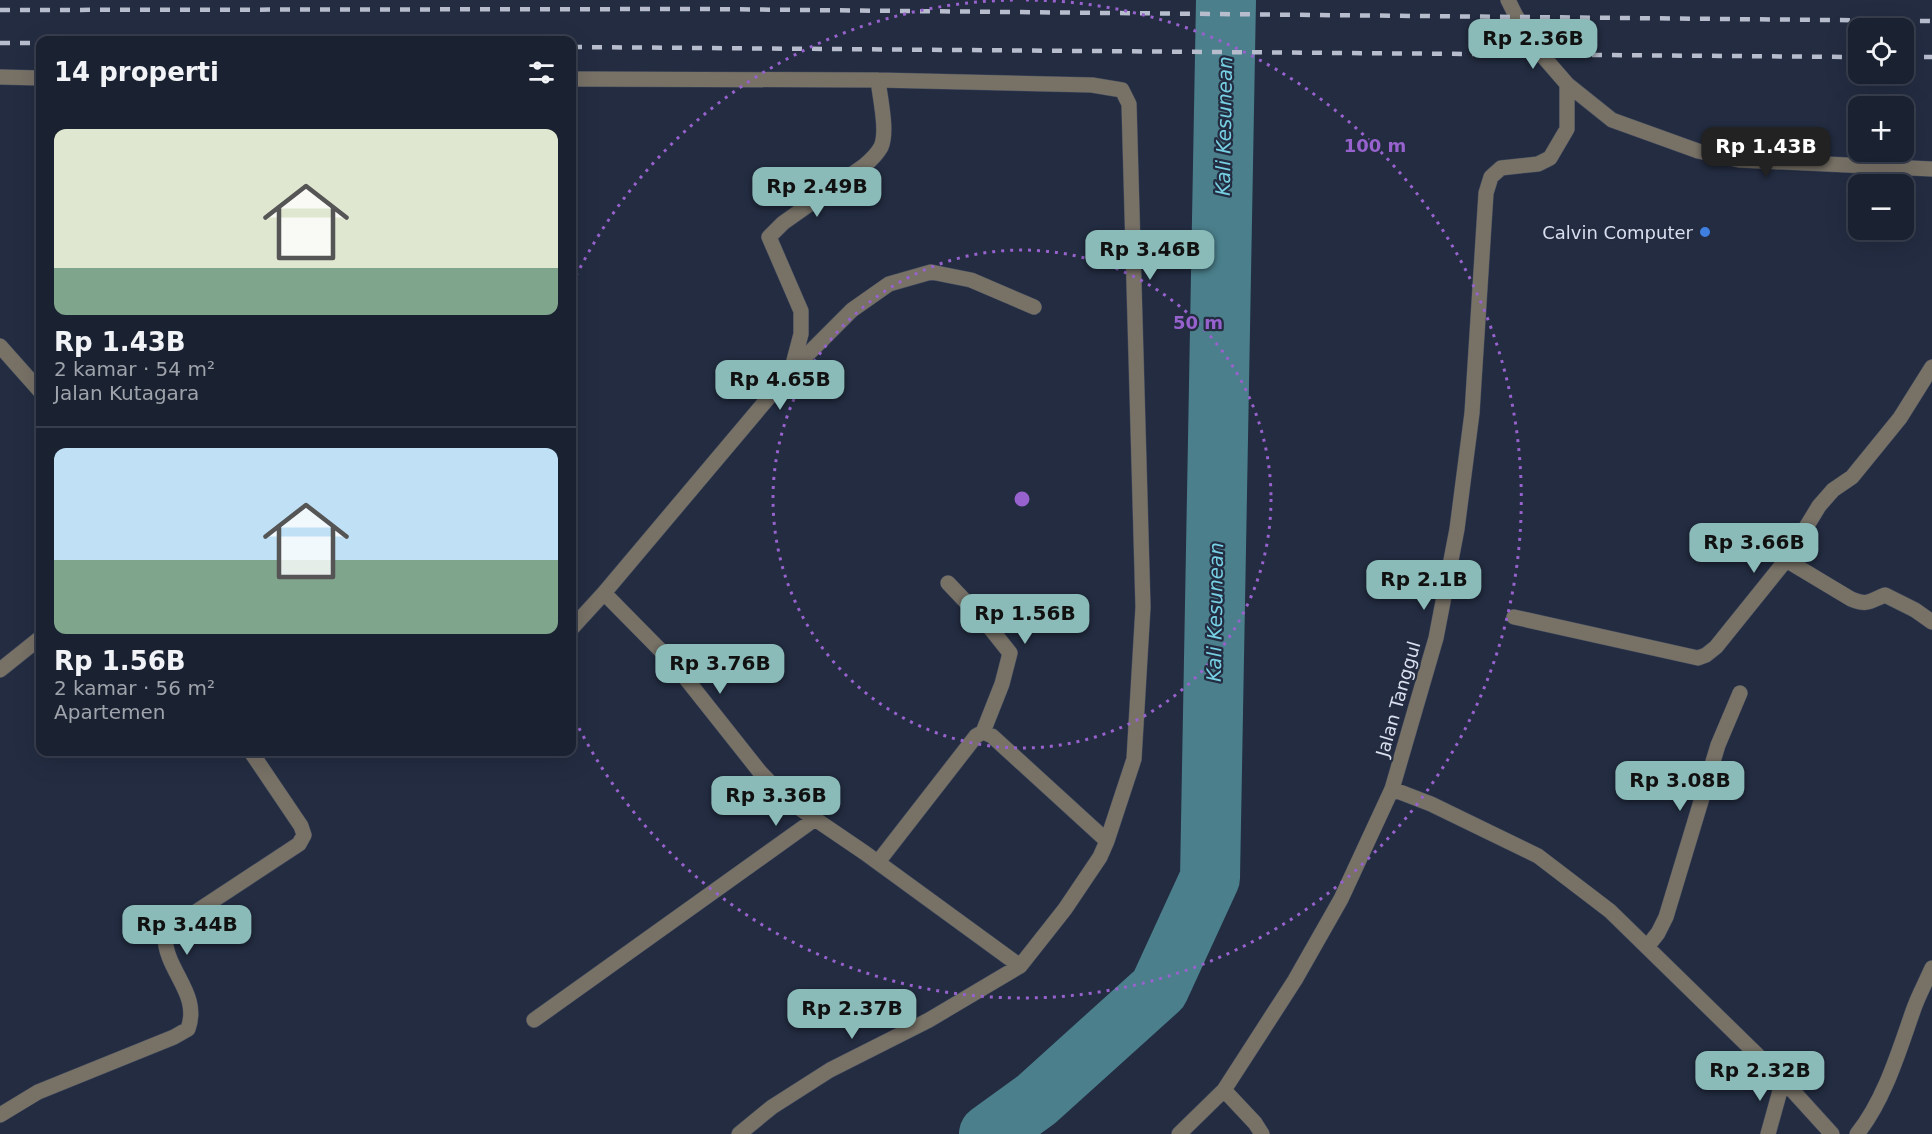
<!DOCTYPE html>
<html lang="id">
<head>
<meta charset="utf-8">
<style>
	body { margin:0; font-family:"DejaVu Sans",sans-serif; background:#272e3d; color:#f1f3f6; height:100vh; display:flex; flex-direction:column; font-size:22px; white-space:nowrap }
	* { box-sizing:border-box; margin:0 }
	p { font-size:20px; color:#9fa3ab }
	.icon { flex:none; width:33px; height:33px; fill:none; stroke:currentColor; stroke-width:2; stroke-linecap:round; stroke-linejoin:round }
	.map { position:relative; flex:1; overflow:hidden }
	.sheet { position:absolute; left:36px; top:36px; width:540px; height:720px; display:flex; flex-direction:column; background:#1a2131; border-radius:12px; box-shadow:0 6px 24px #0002,0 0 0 2px #383e4d }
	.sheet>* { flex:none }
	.buttons { position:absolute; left:1848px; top:18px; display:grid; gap:12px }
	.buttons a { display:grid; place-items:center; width:66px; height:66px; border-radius:12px; background:#1a2131; box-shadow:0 6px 24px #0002,0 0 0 2px #383e4d; font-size:30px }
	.price { position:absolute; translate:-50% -51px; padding:0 14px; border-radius:12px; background:#8bbbb9; color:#111; font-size:20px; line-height:39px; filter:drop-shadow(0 2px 3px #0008) }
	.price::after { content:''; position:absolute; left:50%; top:36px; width:18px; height:14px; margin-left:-9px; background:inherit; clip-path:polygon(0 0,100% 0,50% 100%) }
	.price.on { background:#222; color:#fff }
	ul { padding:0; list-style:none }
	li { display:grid; align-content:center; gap:12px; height:318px; padding:0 18px }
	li+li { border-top:2px solid #383e4d }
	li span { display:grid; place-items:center; height:186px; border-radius:12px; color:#555 }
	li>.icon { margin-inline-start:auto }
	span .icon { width:108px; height:108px; fill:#fffc; stroke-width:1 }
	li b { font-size:26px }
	h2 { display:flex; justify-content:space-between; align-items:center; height:72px; padding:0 18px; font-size:26px }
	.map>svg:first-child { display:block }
</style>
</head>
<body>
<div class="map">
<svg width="1932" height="1134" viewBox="0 0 1932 1134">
	<rect width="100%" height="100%" fill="#232c41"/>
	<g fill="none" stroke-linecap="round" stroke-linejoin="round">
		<path stroke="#4a7f8b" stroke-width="60" d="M989,1134L1036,1100L1159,989L1210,878L1226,0"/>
		<g stroke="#40495d" stroke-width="16">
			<path id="minor" d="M1508,0L1516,16L1541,54L1567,84L1612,120L1698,151L1739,160L1932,169
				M0,77L40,78
				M572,79L878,80L1092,85L1122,90L1129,104L1143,607L1134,759L1107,841L1100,857L1065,909L1020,966L929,1020L830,1070L772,1107L739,1134
				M0,346L40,391
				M792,368L801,334V311L769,237L783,223L865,165C871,160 877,154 881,147C888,132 880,98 878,80
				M1786,560L1851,599C1868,606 1870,601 1885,595L1915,610L1932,622
				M948,583L987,624L1010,653L1002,684L983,732
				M604,593L676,666L760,772L785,798L815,819
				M1514,617L1698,658L1706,655L1716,647L1786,560L1819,506L1833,490L1852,477L1900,418L1932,367
				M572,628L604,593L791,371L852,310L889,284L931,272L971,280L1034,307
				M0,670L40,638
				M1392,789L1431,804L1538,856L1610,911L1783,1080L1832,1134
				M878,862L976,736L983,732L992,736L1107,841
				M1647,947L1658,933L1666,917L1718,745L1740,693
				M534,1020L815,819L865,853L1020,966
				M1224,1090L1255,1123L1262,1134
				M0,1115L38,1092L174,1037L188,1029C201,993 165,971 165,936L176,925L299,844L304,835L301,826L251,752
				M1179,1134L1224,1090L1295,980L1341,899L1392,789L1436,638L1457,529L1472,413L1486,193L1491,177L1501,168L1538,164L1550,158L1567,129V84
				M1768,1134L1783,1080
				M1857,1134C1884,1101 1899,1051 1913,1011C1918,996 1926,982 1932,968"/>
		</g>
		<use href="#minor" stroke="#777166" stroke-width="15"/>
		<path stroke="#b7bdcd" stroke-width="4.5" stroke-dasharray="10 10" stroke-linecap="butt" d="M0,10L702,9L1932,21
			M0,43H40
			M572,47L1858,57
			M1904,57H1932"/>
	</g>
	<g fill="none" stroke="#9762cd" stroke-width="3" stroke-dasharray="3 6">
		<circle cx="1022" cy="499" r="249"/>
		<path d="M572 284A499 499 0 0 1 1018 0M1026 0A499 499 0 1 1 572 714"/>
	</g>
	<circle fill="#3f7fe0" stroke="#232c41" stroke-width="2" cx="1705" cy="232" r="6"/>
	<g text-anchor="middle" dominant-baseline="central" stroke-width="4.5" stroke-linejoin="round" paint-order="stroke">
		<g font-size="18" fill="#d9dfee" stroke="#232c41" text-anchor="end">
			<text x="1693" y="232">Calvin Computer</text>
		</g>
		<g font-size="18" fill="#d9dfee" stroke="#232c41">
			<text transform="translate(1398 699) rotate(-74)">Jalan Tanggul</text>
		</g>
		<g font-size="20" font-style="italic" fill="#77d0e3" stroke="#232c41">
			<text transform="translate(1224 126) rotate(-89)">Kali Kesunean</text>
			<text transform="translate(1215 612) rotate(-89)">Kali Kesunean</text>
		</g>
	</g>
	<circle cx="1022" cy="499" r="9" fill="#9762cd" stroke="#232c41" stroke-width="3"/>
	<g font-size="18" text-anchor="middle" font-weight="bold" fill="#9762cd" stroke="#232c41" stroke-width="4.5" stroke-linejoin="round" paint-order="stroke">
		<text x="1375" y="152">100 m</text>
		<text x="1198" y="329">50 m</text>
	</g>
</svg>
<div class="buttons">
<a><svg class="icon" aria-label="locate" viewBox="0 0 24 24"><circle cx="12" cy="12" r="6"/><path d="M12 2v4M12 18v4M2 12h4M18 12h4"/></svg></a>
<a>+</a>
<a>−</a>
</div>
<b class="price" style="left:1533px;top:70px">Rp 2.36B</b>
<b class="price on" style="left:1766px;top:178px">Rp 1.43B</b>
<b class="price" style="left:817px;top:218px">Rp 2.49B</b>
<b class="price" style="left:1150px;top:281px">Rp 3.46B</b>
<b class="price" style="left:780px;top:411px">Rp 4.65B</b>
<b class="price" style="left:1754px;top:574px">Rp 3.66B</b>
<b class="price" style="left:1424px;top:611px">Rp 2.1B</b>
<b class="price" style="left:1025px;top:645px">Rp 1.56B</b>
<b class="price" style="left:720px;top:695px">Rp 3.76B</b>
<b class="price" style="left:1680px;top:812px">Rp 3.08B</b>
<b class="price" style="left:776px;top:827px">Rp 3.36B</b>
<b class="price" style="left:187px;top:956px">Rp 3.44B</b>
<b class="price" style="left:852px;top:1040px">Rp 2.37B</b>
<b class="price" style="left:1760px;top:1102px">Rp 2.32B</b>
<section class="sheet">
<h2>14 properti<svg class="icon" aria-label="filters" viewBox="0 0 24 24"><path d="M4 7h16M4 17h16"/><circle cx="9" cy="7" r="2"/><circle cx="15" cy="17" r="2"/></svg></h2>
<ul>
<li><span style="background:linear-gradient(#dfe7d0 75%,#7fa58c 0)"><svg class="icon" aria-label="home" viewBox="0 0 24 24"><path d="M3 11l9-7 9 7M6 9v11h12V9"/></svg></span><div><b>Rp 1.43B</b><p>2 kamar · 54 m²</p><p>Jalan Kutagara</p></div></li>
<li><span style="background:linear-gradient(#bfe0f5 60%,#7fa58c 0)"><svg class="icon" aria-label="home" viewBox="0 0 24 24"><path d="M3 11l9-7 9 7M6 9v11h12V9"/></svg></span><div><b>Rp 1.56B</b><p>2 kamar · 56 m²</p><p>Apartemen</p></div></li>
</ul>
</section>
</div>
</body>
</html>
